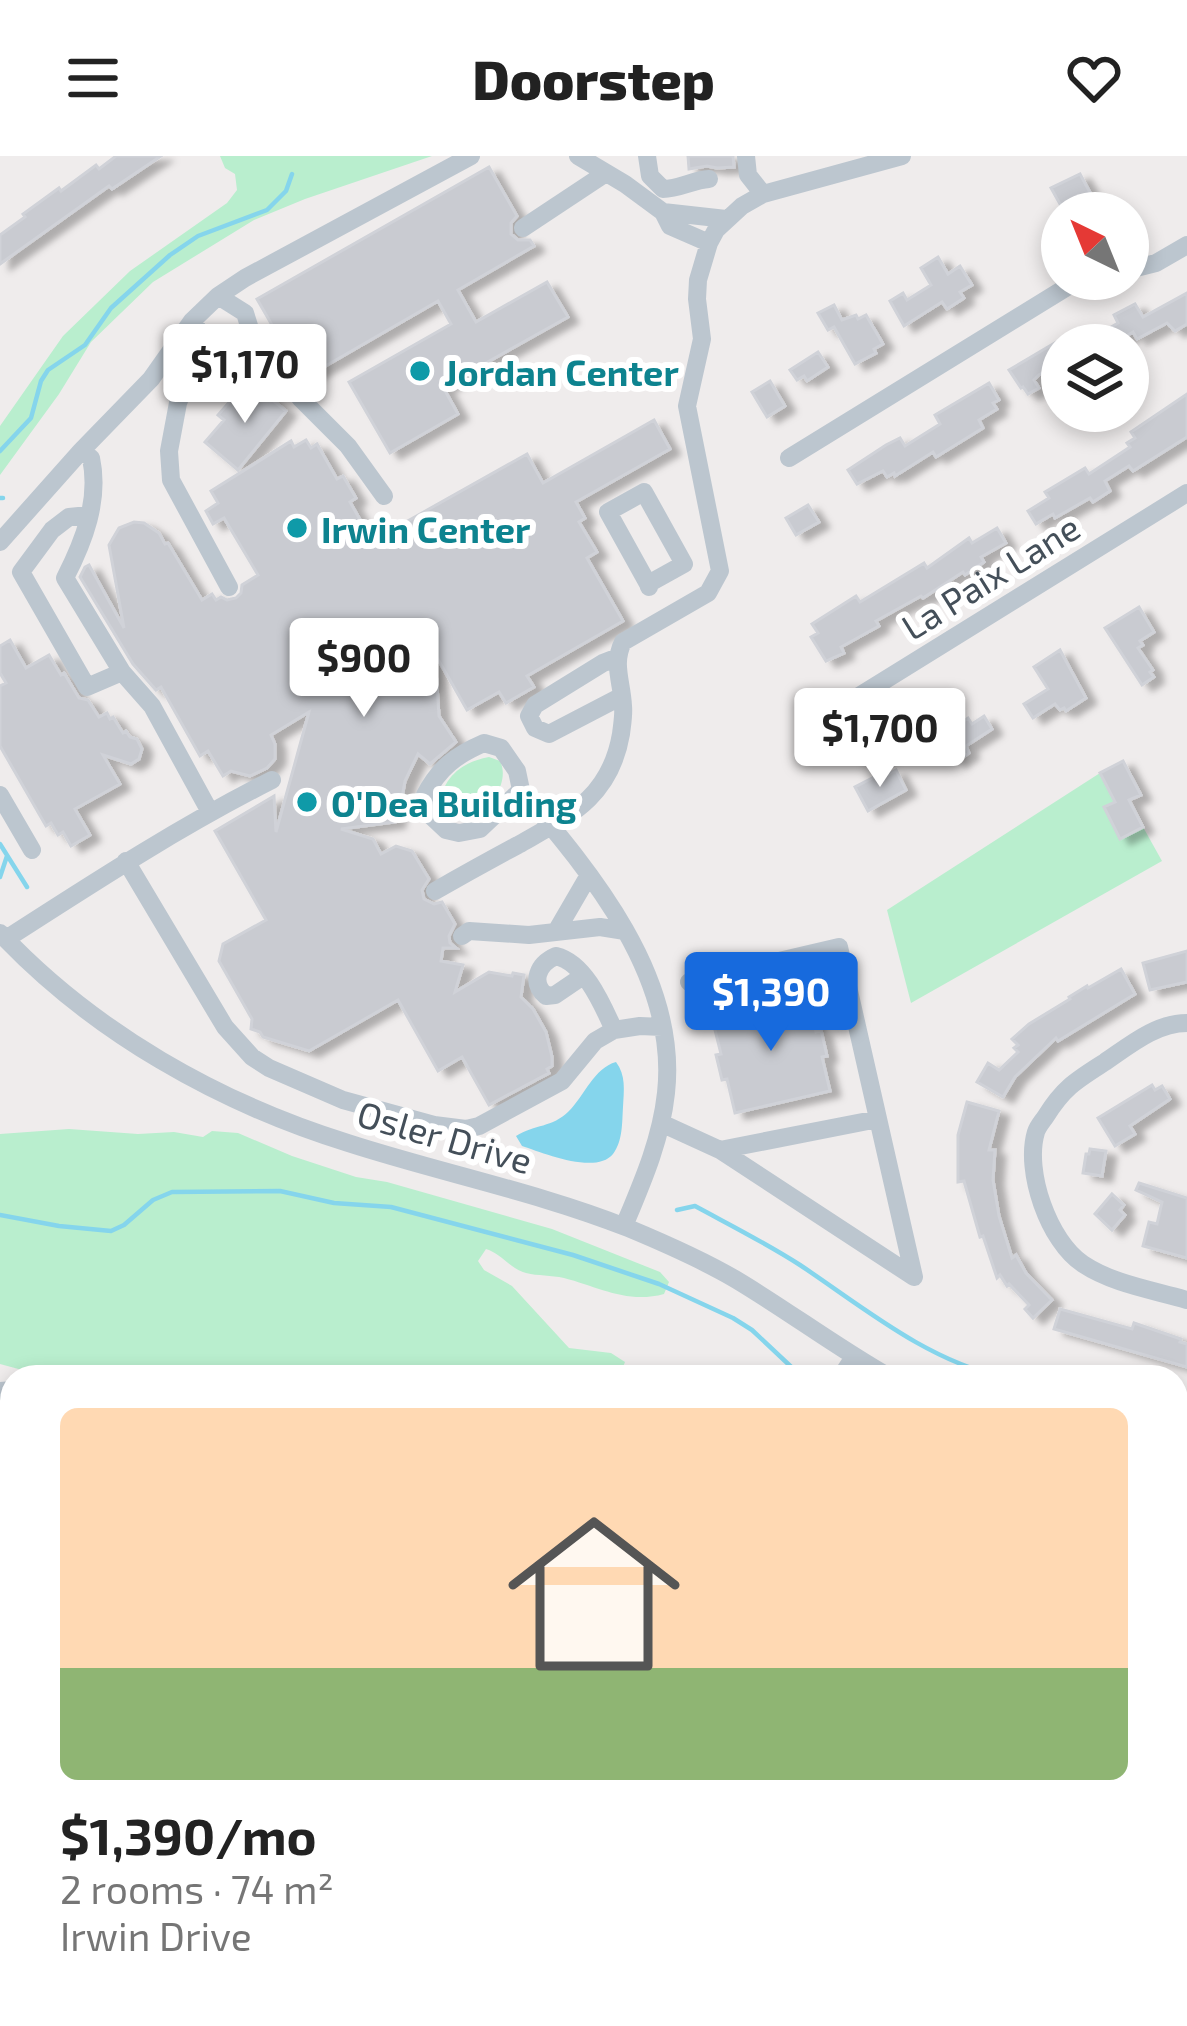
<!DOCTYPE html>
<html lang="en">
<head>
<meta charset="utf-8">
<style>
	body { margin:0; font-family:"Exo 2",sans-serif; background:#f6f6f6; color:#222; height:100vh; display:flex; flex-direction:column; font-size:45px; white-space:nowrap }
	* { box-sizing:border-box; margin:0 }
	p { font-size:39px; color:#767676 }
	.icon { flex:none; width:66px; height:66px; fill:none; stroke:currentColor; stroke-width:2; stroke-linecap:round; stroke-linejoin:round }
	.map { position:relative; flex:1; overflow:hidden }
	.drawer { position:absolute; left:0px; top:1209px; width:1188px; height:663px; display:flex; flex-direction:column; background:#fff; border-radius:36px 36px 0 0; box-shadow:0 6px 18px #0003 }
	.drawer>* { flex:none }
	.needle { width:78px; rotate:317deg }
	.buttons { position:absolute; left:1041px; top:36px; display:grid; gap:24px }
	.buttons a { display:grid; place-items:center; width:108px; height:108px; border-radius:50%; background:#fff; box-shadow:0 6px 18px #0003; font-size:60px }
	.price { position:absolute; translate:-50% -102px; padding:0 27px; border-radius:12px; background:#fff; color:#222; font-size:39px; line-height:78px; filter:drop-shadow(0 3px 6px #0008) }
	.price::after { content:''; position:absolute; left:50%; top:72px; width:36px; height:27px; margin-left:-18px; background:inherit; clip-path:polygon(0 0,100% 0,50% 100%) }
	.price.on { background:#176add; color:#fff }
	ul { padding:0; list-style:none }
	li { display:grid; align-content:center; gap:24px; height:636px; padding:0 60px }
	li span { display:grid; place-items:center; height:372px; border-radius:18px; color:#555 }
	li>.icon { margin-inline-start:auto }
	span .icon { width:216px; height:216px; fill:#fffc; stroke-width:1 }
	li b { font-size:51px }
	header { display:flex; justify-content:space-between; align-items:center; height:156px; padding:0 60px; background:#fff; font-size:54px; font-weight:800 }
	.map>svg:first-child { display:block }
</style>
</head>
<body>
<header><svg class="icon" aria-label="menu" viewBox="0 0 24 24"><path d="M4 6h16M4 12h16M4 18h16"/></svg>Doorstep<svg class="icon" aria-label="heart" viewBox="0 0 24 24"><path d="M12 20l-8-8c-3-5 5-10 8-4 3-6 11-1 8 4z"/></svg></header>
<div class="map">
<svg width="1187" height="1870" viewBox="0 0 1187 1870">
	<defs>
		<filter id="shadow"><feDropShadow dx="10" dy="5.5" stdDeviation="3" flood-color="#0004"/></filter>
	</defs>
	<rect width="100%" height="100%" fill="#efecec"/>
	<path fill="#b9eece" d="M220,0H432L305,43L254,64L153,126L91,186L59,238L0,319V270L63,180L130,115L227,47L237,34L235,18L225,12Z
		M489,601L500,605C509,623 495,647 478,658C468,664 457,663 447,663L437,651C445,621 459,607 489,601Z
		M1100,617L1115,646L1104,652L1120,682L1143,671L1162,705L911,847L887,754Z
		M69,973L138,978L174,976L203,981L212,975L238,977L292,1000L356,1021L387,1026L552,1073L660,1116L669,1126L664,1138C627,1148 599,1131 564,1122C551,1119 538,1120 526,1117C509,1112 502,1098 486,1093L478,1105L484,1114L512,1130L569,1192L611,1197L625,1206L619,1221H465C447,1209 439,1205 418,1214L416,1221H318L311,1213L291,1219L272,1211L228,1221H48L0,1208V978Z
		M814,1860H901L911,1870H805Z"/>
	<path fill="#85d5ec" d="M616,906C626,919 624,934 623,951C622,966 623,985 613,998C596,1019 543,997 522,990L516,980C535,968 552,972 569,955C585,939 594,912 616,906Z"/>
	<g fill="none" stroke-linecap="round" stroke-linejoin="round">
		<path stroke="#85d5ec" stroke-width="4.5" d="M0,295L31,262L41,225L48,214L85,189L111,152L170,99L198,80L267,54L286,35L292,18
			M0,342H3
			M0,688L27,731
			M0,721L7,700
			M677,1054L695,1050C730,1069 766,1087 800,1109C863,1151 926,1204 1002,1221
			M0,1059L59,1070L111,1075L124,1069L153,1044L172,1036L280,1035L334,1047L391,1051L573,1099L659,1128L733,1162L752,1174L802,1221
			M1176,1262L1187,1263"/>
	</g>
	<path fill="#c9cbd1" stroke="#d0d2d8" stroke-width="3" filter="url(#shadow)" d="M116,0H161L112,33L109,30L0,108V79L25,61L23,58L59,32L61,35L96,9L99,13Z
		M688,0H733L734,11L717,12L707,10L689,13Z
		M489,11L517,60L511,67V78L518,84H530L534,90L458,134L476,166L547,126L568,161L443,231L458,258L390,297L349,226L451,168L438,145L303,223L257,143Z
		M1080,18L1094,44L1080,52L1082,57H1065L1051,32Z
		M938,101L948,118L960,110L972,129L960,136L964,142L947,153L942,146L904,170L890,145L903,137L907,144L931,129L921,112Z
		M1187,137V168L1175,175L1167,167L1137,183L1133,176L1111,189H1062V205L1039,219L1034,224L1039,232L1028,238L1023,231L1021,232L1009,214L1080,172L1087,185L1118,167L1114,159L1135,148L1143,161Z
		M834,149L842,164L856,159L858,163L866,159L883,188L874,193L876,197L855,208L834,171L828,174L818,157Z
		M818,196L828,211L807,225L804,220L797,224L790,214Z
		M770,225L785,250L767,261L752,236Z
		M989,227L999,244L993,247L997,253L979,264L983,272L936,301L933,296L895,320L894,317L887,321L883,315L857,328L848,314L886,289L900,282L905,290L940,268L935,259Z
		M253,228L286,255L238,314L205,286L224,264L218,259L231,244L236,248Z
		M1187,238V281L1133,315L1129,310L1105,325L1110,335L1093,346L1090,342L1055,362L1053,358L1036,368L1028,355L1049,342L1045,336L1085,312L1089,318L1130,291L1127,287L1135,282L1131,276Z
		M654,264L670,293L576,346L585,362L579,366L597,396L587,402L623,465L527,520L534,531L506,547L499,536L467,554L435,498L439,560L456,586L430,608L418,598L405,625L400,653H396L395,666L341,673L373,683L381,698L396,690L412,695L429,723L422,734L424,743L434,748L442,746L455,768L449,780L450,787L456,792H443L441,805L463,809L455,836L489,816L512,820L513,817L524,819L521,841L533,853L546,876L552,901V910L547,913L549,917L489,949L462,901L438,915L398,844L309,895L263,881L260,876L251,873L252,863L219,805L223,788L266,764L215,675L274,640L276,676L309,556L271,579L275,588V603L267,612L250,620L231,615L223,620L208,595L200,600L161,531L156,534L133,508L80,421L85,411L89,409L124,472L109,389L119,372L134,366L144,367L159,377L165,388L168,387L202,444L212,438L216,444L221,441L227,444L236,442L241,437L242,429L258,419L224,362L213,368L206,355L218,347L211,335L291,285L294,291L306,284L311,292L317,288L337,323L343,320L356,342L350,346L372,385L527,298L543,327Z
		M808,349L819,366L796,379L786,362Z
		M997,372L1006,387L981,401L984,406L965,419L963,416L923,442L921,440L876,465L879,470L841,491L844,497L826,505L811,481L818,477L812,468L856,440L860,446L924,407L927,412L969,382L972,387Z
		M1139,451L1154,476L1140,485L1143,489L1138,492L1153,514L1150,516L1154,521L1142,529L1105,472Z
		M10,484L26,512L49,499L61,519L64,517L79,542L88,544L99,561L107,557L110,563L113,561L123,577L126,575L130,581L137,583L142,593L139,603L131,608L103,599L120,628L75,653L90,679L71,690L63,676L58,679L51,667L46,670L0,590V530L6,527L0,517V490Z
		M1060,494L1086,542L1066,555L1064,552L1060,554L1055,548L1033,562L1024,548L1048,533L1034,511Z
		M984,560L992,573L966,590L969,597L956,606L948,594L945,597L937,585L939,582L968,562L972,568Z
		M1123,605L1141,639L1129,644L1143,671L1120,683L1104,651L1115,646L1100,617Z
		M896,614L906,634L868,655L855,631L880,618L883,621Z
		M1187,795V826L1150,834L1143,807Z
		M1121,813L1135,838L1058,885L1056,882L1015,921L1003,941L977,926L988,907L999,914L1018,896L1014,892L1018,889L1012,883L1029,868L1070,843L1069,841L1087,830L1088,832Z
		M808,840L816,876L821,874L827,900L822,901L830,935L735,957L727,923L722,924L716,899L721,898L712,862Z
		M1152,929L1155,934L1162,930L1170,943L1130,970L1135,978L1115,990L1098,962Z
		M967,946L999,955L989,994H995L993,1024L999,1060L1012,1102L1016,1099L1026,1117L1052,1144L1033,1162L1025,1153L1029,1149L1009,1128L1007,1130L1000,1119L997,1122L983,1080L980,1081L964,1025L958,1026V979Z
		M1090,993L1106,995L1102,1020L1083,1017L1086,998H1089Z
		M1139,1027L1187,1042V1102L1143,1090L1149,1066L1157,1068L1162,1046L1136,1034Z
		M1112,1038L1124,1049L1120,1054L1125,1059L1112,1074L1095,1058Z
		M1060,1153L1132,1173L1134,1167L1181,1183L1180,1186L1187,1188V1211L1054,1173Z"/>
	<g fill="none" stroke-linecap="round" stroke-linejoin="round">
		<path stroke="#bcc6cf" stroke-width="18" d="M578,0L625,28L663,56L670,70L709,87
			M647,0L650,20L663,33C679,33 693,24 709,23
			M746,0L748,19L763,38
			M663,56L726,63
			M523,72L606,17
			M1128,114L1156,107L1187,89
			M192,165L188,220L178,247L169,295L171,324L229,431
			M192,165L209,189L225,192L240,188L250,173L245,157L218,140
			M246,179L263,194L301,243L348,290L384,340
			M81,295L91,302C100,344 84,385 65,422L122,516L152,550L210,656
			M789,302L1080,123
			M89,359L69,361L52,374L21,416L87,531L122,516
			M0,386L81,295L151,223L192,165L218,140L245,122L471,0
			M648,428L608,356L644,336L684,408L648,428L649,431
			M616,502L603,507L535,549L529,560L535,572L549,578L622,540
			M827,560L1187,337
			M484,587L501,592L517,615L521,634L480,673L459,677L446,674L429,658L425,639C439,612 456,599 484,587Z
			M521,634C591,717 679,821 666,937C661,984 642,1027 624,1070
			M0,639L32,694
			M126,705L225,871L252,901L269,912L343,944L434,969L466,973L479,970L562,925L595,885L614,874L640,870L662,871
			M435,735C463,719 490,704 518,689C569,660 610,642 621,578C622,569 624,559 623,550C622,526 612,508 623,486L708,437L720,415L687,250L702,183L697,143L698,124L709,87L716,74L742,50L763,38L902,0
			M557,774L589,719
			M0,777C93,876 219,947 348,987C441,1017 537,1036 628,1072C664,1087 701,1103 735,1123C787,1154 836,1191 889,1221
			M462,780L469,775L529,779L600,771L625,775
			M6,783C93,727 179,671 272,624
			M583,820L555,839L546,840C530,826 538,808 556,800C585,807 602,848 614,874
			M689,826L839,791L914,1121
			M1187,867C1156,867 1130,889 1105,906C1077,924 1064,931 1046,960C1042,966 1038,970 1036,976C1024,1015 1049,1086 1083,1108C1113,1128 1153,1134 1187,1144
			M661,967L720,994L878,963
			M720,994L914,1121
			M841,1221L854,1201
			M0,1235L12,1234
			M1176,1388L1187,1375
			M0,1399L12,1401
			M1176,1541L1187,1531
			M1176,1691L1187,1681
			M0,1742H12
			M1176,1840L1187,1830
			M0,1855L22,1870
			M553,1860L565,1870
			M711,1860L723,1870
			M993,1860L1003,1870
			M82,1870L90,1860
			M213,1870L221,1860
			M349,1870L358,1860
			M484,1870L492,1860
			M761,1870L770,1860
			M1143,1870L1154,1860"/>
	</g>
	<g fill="#0f9aa8" stroke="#fff" stroke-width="4.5">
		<circle cx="420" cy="215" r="12"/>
		<circle cx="297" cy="372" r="12"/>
		<circle cx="307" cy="646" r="12"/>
	</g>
	<g text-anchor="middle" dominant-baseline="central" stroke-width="12" stroke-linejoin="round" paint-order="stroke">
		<g font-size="36" font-weight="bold" fill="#0d838f" stroke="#fff" text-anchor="start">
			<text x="444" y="215">Jordan Center</text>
			<text x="321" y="372">Irwin Center</text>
			<text x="331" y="646">O'Dea Building</text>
		</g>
		<g font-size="36" fill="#444f59" stroke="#fff">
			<text transform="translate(990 420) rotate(-32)">La Paix Lane</text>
			<text transform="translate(445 980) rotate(16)">Osler Drive</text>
		</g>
	</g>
</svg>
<div class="buttons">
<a><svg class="needle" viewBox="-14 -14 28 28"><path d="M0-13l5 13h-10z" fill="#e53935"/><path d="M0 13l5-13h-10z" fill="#767676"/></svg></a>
<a><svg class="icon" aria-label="layers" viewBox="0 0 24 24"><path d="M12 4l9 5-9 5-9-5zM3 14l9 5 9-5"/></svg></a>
</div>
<b class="price" style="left:245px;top:270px">$1,170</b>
<b class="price" style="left:364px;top:564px">$900</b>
<b class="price" style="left:880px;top:634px">$1,700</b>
<b class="price on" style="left:771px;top:898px">$1,390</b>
<section class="drawer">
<ul>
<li><span style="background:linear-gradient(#ffd9b3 70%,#8fb573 0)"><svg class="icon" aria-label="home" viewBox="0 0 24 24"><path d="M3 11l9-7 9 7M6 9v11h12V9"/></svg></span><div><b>$1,390/mo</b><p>2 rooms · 74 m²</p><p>Irwin Drive</p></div></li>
</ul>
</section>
</div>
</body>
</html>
